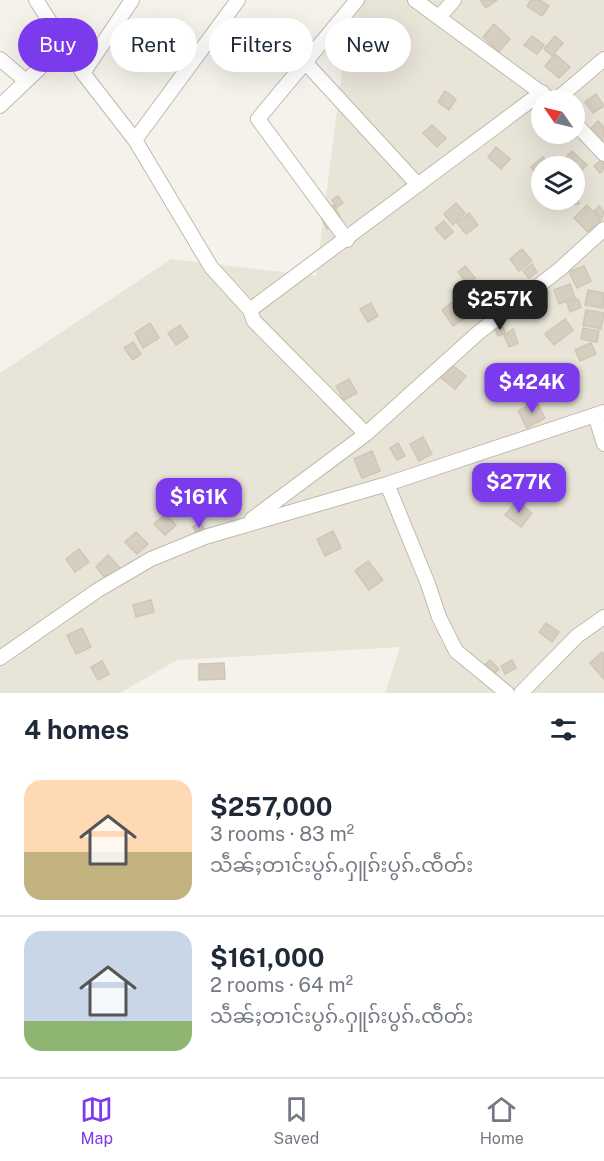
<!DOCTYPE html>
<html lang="en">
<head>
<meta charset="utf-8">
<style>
	body { margin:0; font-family:"Public Sans","Noto Sans Myanmar",sans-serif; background:#f2f2f3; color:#1f2937; height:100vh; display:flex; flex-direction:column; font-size:22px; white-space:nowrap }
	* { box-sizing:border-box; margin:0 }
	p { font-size:20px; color:#747a83 }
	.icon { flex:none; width:33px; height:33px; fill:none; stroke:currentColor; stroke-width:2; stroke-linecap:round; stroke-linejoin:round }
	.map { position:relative; height:693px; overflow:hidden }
	.drawer { display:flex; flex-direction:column; background:#fff; flex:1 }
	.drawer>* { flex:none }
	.top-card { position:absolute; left:18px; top:18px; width:568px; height:54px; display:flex; gap:12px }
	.needle { width:39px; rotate:304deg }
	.fabs { position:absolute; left:531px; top:90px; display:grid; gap:12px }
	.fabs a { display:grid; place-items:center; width:54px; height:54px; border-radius:50%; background:#fff; box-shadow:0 6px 24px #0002; font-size:30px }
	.price { position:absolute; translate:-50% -51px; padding:0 14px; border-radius:12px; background:#7c3aed; color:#fff; font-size:20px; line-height:39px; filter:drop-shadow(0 2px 3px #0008) }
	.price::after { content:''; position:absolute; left:50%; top:36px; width:18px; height:14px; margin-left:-9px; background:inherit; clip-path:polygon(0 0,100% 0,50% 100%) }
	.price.current { background:#222; color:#fff }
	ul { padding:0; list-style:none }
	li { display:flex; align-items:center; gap:18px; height:150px; padding:0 24px }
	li+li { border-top:2px solid #e0e1e3 }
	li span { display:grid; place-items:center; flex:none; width:168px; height:120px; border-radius:18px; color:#555 }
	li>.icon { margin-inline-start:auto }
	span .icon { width:72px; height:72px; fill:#fffc; stroke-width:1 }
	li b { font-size:26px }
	h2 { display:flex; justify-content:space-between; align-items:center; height:72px; padding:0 24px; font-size:26px }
	.pill { padding:0 21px; border-radius:27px; background:#fff; box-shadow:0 6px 24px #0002; font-size:21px; line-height:54px }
	.pill.current { background:#7c3aed; color:#fff }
	.menu { display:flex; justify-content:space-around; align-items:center; height:84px; border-top:2px solid #e0e1e3; background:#fff; font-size:16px; color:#747a83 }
	.menu a { display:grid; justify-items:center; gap:3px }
	.menu .current { color:#7c3aed }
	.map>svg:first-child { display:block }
</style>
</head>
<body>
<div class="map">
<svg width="604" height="693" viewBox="0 0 604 693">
	<rect width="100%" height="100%" fill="#f4f2ea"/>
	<path fill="#e8e4d8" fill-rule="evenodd" d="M351,0H604V693H385L400,647L177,660L120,693H0V373L171,259L316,276ZM542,100H574V134H542ZM542,166H574V200H542Z"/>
	<path fill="#d6cec0" stroke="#d0c6b3" stroke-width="1.5" d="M480,0H497L486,8Z
		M531,0H540L549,6L542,16L527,6Z
		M494,24L510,39L499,52L483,37Z
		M532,36L544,45L537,54L524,45Z
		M555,36L563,43L552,56L544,49Z
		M555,54L570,67L559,78L545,66Z
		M445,91L456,99L449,110L438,102Z
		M596,94L604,106L593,113L585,102Z
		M598,121L604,127L602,145L588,132Z
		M432,125L446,138L437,147L423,133Z
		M561,134H573L575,137L566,142Z
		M496,147L510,159L501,169L488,157Z
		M572,151L587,165L574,178V166H562L560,164Z
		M543,157L550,165L542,166V172L538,176L531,167Z
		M603,158L604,169L600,173L594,166Z
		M577,195L579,204L559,207L558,200H574V196Z
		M338,196L343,203L337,207L332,200Z
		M456,203L465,213L453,225L444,214Z
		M334,205L342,221L327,229L319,213Z
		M587,205L601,220L588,232L574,218Z
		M599,206L604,212L602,218L594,211Z
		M469,213L478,225L466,234L457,223Z
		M444,221L453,232L445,239L435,228Z
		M522,249L532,261L519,271L510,259Z
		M532,264L537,272L529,278L523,271Z
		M465,266L475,278L468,284L458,272Z
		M584,266L591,281L577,288L569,272Z
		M570,284L575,298L559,304L554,290Z
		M588,290L604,293L603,308L585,305Z
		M578,299L581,307L570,312L567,303Z
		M454,301L465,318L453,326L442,310Z
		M371,303L378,316L368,322L360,309Z
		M586,310L604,313L601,329L583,325Z
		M565,319L573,330L554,345L545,334Z
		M150,323L159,338L143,348L135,333Z
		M180,325L188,337L176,345L168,333Z
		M503,327L505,333L498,336L495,329Z
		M583,328L599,331L597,342L581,339Z
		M513,329L518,343L509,347L504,335Z
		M133,342L141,354L133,360L124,348Z
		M591,343L596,354L580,361L575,350Z
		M451,364L466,376L455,389L440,377Z
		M349,379L357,393L344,400L336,386Z
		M536,401L545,418L527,428L518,411Z
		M423,437L432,454L419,461L410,444Z
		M398,443L405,456L397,460L390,448Z
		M372,451L380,471L362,478L354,459Z
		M210,479L220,492L198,510L187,497Z
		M217,497L225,507L215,516L207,505Z
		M517,501L532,513L521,527L505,515Z
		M165,514L176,525L165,535L154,524Z
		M200,522L205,531L198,535L193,527Z
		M333,531L341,548L325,556L317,539Z
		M136,532L148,544L137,554L125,542Z
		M79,549L89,562L75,572L66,559Z
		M108,555L120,568L107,580L96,567Z
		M368,561L383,580L369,590L355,571Z
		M151,600L154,612L136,617L133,605Z
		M546,623L559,632L552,642L539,632Z
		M82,628L91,647L76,654L67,635Z
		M602,652L604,654V679L590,663Z
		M490,660L499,669L491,677L482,668Z
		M512,660L516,668L505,674L501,666Z
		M102,661L109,674L98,680L91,667Z
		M224,663L225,679L199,680V664Z"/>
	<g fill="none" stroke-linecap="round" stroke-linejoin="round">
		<g stroke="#c0baad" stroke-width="16">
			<path id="minor" d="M36,0L83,73L135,140L211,267L250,310L254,321L366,434
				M415,0L551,100
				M439,17L454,0
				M0,59L26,81
				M305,62L418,185
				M83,73L132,0
				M556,100L604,59
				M0,106L65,44
				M574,122L604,154
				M135,140L238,0
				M347,240L258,119L357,0
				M250,310L542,92
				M595,415L604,444
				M387,484L428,584L439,617L456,651L507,693
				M252,519L366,434L478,333L560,269L604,229
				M0,658L98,590L151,559L205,537L387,484L604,412
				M521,693L577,636L604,617"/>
		</g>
		<use href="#minor" stroke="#fff" stroke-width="14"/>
	</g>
</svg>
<div class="fabs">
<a><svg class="needle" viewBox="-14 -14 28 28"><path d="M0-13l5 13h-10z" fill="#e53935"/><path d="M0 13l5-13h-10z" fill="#747a83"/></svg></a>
<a><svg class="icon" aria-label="layers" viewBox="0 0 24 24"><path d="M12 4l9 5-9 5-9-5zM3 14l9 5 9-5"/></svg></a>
</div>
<b class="price current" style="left:500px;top:331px">$257K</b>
<b class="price" style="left:532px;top:414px">$424K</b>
<b class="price" style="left:519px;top:514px">$277K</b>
<b class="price" style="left:199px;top:529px">$161K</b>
<div class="top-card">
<a class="pill current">Buy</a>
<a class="pill">Rent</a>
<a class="pill">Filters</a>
<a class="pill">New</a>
</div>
</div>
<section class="drawer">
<h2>4 homes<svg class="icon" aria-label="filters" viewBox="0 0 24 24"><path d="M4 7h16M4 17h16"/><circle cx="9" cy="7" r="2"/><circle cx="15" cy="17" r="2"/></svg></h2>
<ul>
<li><span style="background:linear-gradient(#ffd9b3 60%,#c2b280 0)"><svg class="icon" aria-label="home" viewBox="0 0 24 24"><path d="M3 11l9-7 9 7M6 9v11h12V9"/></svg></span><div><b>$257,000</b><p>3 rooms · 83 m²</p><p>သဵၼ်ႈတၢင်းပွၵ်ႉႁူၵ်းပွၵ်ႉၸဵတ်း</p></div></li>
<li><span style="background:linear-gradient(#c9d6e8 75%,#8fb573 0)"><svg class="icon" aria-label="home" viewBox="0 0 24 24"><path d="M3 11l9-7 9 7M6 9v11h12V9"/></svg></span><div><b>$161,000</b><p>2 rooms · 64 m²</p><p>သဵၼ်ႈတၢင်းပွၵ်ႉႁူၵ်းပွၵ်ႉၸဵတ်း</p></div></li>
</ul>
</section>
<nav class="menu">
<a class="current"><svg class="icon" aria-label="map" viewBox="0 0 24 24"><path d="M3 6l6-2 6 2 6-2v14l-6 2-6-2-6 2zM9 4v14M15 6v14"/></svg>Map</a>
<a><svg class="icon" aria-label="saved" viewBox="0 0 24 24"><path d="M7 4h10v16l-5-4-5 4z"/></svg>Saved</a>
<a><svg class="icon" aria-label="home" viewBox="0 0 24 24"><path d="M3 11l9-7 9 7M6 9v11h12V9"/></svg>Home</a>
</nav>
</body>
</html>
